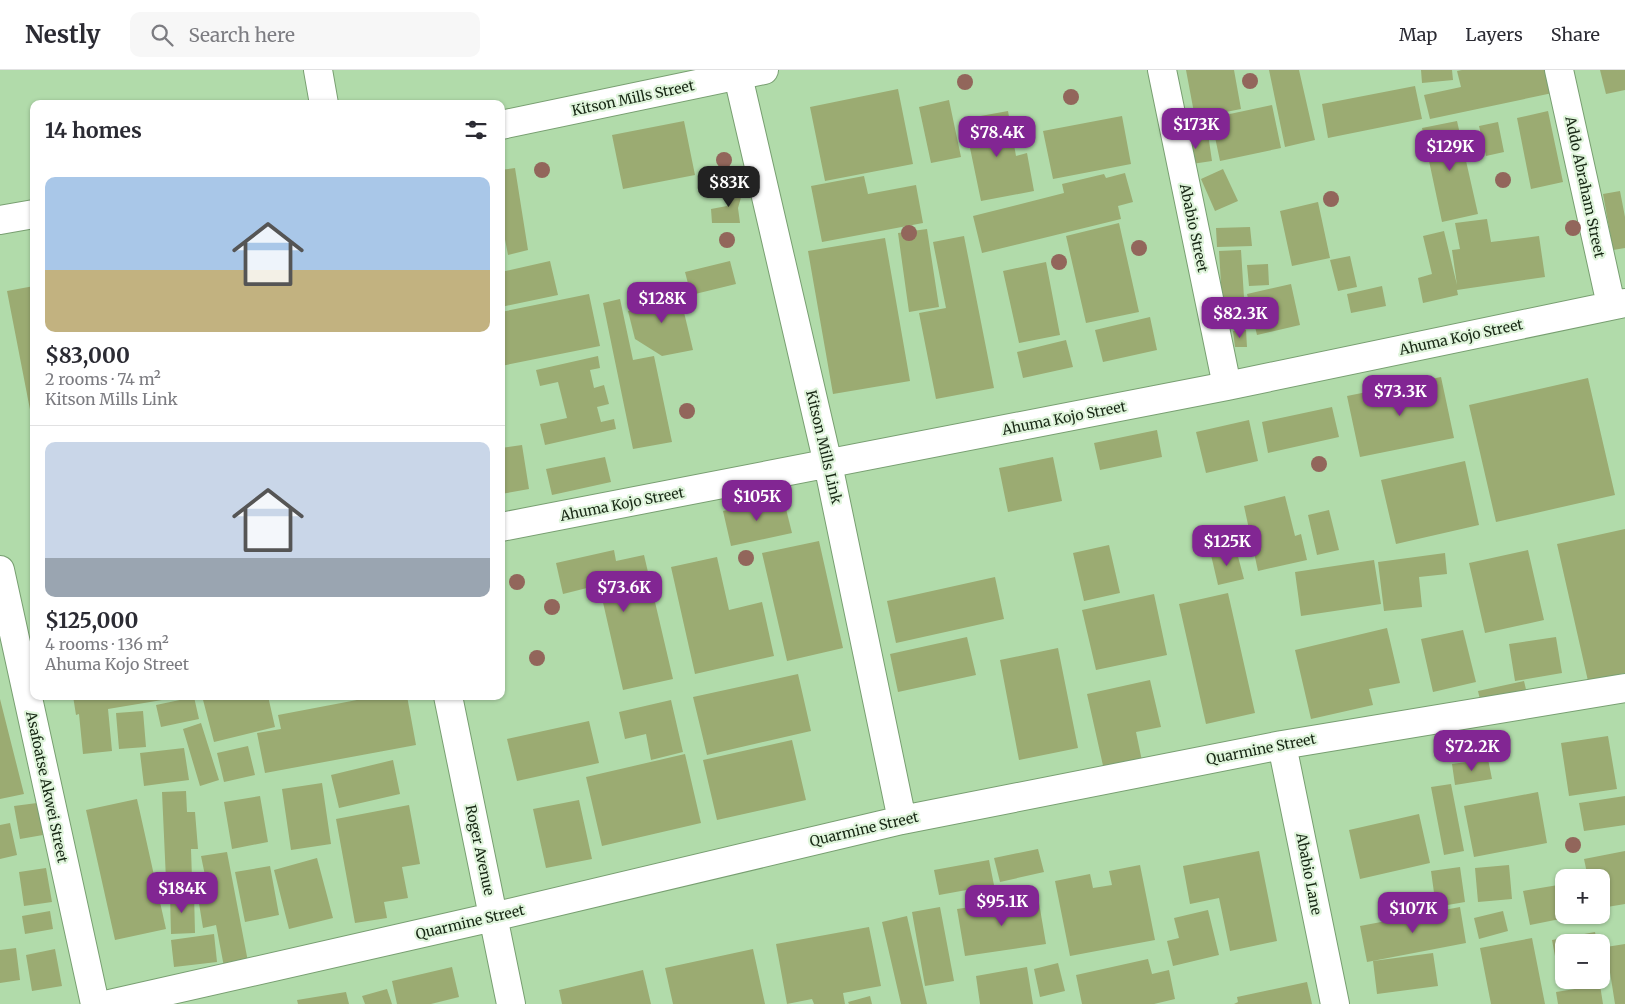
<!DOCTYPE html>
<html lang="en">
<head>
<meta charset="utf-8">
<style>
	body { margin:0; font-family:Merriweather,serif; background:#f7f7f7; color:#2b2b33; height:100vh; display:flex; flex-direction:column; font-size:19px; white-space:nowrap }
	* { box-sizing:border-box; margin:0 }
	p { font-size:16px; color:#7c7c81 }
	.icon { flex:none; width:28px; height:28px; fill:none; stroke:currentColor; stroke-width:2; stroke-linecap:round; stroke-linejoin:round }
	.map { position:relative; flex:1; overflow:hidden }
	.details { position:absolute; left:30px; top:30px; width:475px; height:600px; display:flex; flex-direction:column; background:#fff; border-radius:10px; box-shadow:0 1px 4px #0004 }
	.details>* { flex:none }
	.fabs { position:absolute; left:1555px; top:799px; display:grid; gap:10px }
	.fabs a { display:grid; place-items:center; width:55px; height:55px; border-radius:10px; background:#fff; box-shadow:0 1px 4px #0004; font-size:25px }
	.price { position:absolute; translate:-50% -42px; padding:0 11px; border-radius:10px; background:#822693; color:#fff; font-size:16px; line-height:32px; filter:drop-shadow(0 1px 2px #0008) }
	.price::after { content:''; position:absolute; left:50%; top:30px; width:15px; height:11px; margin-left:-8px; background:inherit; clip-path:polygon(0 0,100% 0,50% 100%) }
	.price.on { background:#222; color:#fff }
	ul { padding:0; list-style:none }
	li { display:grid; align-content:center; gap:10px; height:265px; padding:0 15px }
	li+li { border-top:1px solid #e1e1e2 }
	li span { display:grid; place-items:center; height:155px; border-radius:10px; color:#555 }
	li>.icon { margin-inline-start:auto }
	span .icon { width:90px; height:90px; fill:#fffc; stroke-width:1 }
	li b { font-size:21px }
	h2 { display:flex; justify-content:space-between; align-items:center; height:60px; padding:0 15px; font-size:21px }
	header { display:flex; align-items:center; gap:30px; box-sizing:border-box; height:70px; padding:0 25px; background:#fff; border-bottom:1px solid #e1e1e2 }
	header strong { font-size:24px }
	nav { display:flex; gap:28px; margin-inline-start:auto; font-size:18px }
	.search { width:350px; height:45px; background:#f7f7f7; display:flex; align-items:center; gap:12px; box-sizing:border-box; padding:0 18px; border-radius:10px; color:#7c7c81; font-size:19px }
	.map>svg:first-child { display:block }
</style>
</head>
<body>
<header>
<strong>Nestly</strong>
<div class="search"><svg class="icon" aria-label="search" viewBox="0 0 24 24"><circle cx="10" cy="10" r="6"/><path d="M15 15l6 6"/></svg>Search here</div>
<nav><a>Map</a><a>Layers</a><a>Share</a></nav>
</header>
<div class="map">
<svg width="1625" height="934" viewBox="0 0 1625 934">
	<rect width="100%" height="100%" fill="#b1dbaa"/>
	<path fill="#9bab72" d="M1186,0H1234L1241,39L1195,48Z
		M1269,0H1299L1315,70L1285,77Z
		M1421,0H1452L1453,10L1422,13Z
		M1462,0H1557L1562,21L1430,49L1424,25L1461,17L1457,1Z
		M1600,0H1625V20L1606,24Z
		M1415,16L1422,49L1328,68L1322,34Z
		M898,19L913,94L825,111L810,37Z
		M949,30L961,87L931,93L919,37Z
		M1272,35L1281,78L1220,91L1211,48Z
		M1008,41L1016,86L1027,83L1034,121L981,131L964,49Z
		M1548,41L1563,112L1531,119L1517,48Z
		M1122,46L1131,94L1053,109L1043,61Z
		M684,51L695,105L623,119L612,65Z
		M1457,51L1478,144L1442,152L1422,58Z
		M1498,52L1504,82L1486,86L1479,56Z
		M1208,64L1212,91L1185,95L1181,68Z
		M515,98L528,180L508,185L504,164L501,165V100Z
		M1223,99L1238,131L1215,141L1201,109Z
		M1125,103L1133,132L1118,136L1121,149L982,183L973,146L1064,123L1062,114L1104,104L1106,108Z
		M864,106L868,124L916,115L923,153L822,172L811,116Z
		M729,117H744L738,138L740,153H712L711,139L727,136Z
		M1620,121L1625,147V178L1613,180L1603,124Z
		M1318,132L1330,188L1292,196L1280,141Z
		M1487,149L1491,172L1539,166L1545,207L1457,220L1458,225L1423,233L1418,208L1432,204L1423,166L1444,161L1457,215L1452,180L1460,179L1455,153Z
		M1119,153L1139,242L1086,253L1066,166Z
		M1250,157L1252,176L1217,177L1216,158Z
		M927,159L939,237L909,242L898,163Z
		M964,166L994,318L936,329L919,243L946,238L933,172Z
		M885,168L910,311L833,324L808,181Z
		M1241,180L1244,228L1222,230L1219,181Z
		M1350,186L1357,217L1338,221L1330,190Z
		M550,191L558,225L501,237V202Z
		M730,191L736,214L691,225L685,202Z
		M1046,192L1060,265L1019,273L1003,201Z
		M1268,194L1269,215L1249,216L1247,195Z
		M1291,214L1300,255L1257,265L1247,224Z
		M34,216V355H33L7,221Z
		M1382,216L1386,236L1351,243L1347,224Z
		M678,217L693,280L662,286L635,269L628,241L650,236L647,225Z
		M589,224L600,276L501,296V242Z
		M620,229L633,290L654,286L672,372L633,379L603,233Z
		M1150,247L1157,280L1103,292L1095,260Z
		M1246,260L1247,277H1235L1233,261Z
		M1066,270L1073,297L1023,308L1017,282Z
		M598,286L600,298L590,300L594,318L604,315L609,334L597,337L601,352L614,349L616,359L545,375L540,354L567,348L558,312L540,316L536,300Z
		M1441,307L1454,368L1360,387L1347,326Z
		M1588,308L1615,425L1496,452L1469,335Z
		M1332,337L1339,367L1268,383L1262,352Z
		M1249,350L1258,391L1206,403L1196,362Z
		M1157,360L1162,387L1100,400L1094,373Z
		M522,375L529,419L501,424V378Z
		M605,387L611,412L552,425L546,399Z
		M1053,387L1062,431L1008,442L999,398Z
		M1465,391L1479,455L1396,474L1381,410Z
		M1285,426L1295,466L1301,464L1307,490L1258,501L1244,436Z
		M783,427L792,463L731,476L723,441Z
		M1329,440L1339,480L1317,485L1308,445Z
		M1625,459V603L1588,611L1557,474Z
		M819,471L843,578L787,591L762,483Z
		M1109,475L1120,523L1084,531L1073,483Z
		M1236,479L1244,509L1218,515L1211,485Z
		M614,480L616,491L644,485L673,609L623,620L599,515L563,524L556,493Z
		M1528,480L1544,550L1485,563L1469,493Z
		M1445,483L1447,504L1419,507L1422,537L1384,541L1378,492Z
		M717,487L729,540L762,532L774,586L695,604L671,497Z
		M1374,490L1381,534L1301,546L1295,502Z
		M995,507L1004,549L896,573L887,531Z
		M1228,523L1255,643L1206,654L1179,534Z
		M1154,524L1167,585L1096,600L1082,540Z
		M1387,558L1400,613L1369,619L1373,635L1311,649L1295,580Z
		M1463,560L1476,612L1433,622L1421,569Z
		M967,567L976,605L898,622L890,584Z
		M1556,567L1562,603L1515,611L1509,574Z
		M1058,578L1078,678L1019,690L1000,590Z
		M798,604L811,661L707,685L693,627Z
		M1150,610L1161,657L1136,662L1142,691L1104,700L1087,624Z
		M1524,611L1528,628L1482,638L1478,621Z
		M73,626H167L168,629L108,639L112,681L83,684L79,644L76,645Z
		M202,626H268L275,657L214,672Z
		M378,626H407L416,675L265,703L257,663L281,659L278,645Z
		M194,627L199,649L161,657L156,635Z
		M0,629L24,724L0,729Z
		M671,630L683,682L651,690L646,664L625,669L619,642Z
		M143,641L146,677L119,679L116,643Z
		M589,651L599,693L517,711L507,669Z
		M201,653L219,710L200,716L183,659Z
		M1608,666L1617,719L1569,726L1561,673Z
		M792,670L806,730L717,750L703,690Z
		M248,676L255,705L224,712L217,683Z
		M184,678L189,710L144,716L140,683Z
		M685,684L701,753L602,776L586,707Z
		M1488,689L1492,709L1455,715L1452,694Z
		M393,690L400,724L339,738L331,705Z
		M322,713L331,774L291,780L282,719Z
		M1451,714L1464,781L1444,785L1431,717Z
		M186,721L187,742H195L198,779H191L192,809L166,810L162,722Z
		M1538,722L1547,773L1474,787L1464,736Z
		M260,726L268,772L232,779L224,732Z
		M1625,726V755L1584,761L1579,733Z
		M137,729L166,859L115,870L86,740Z
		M579,730L592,789L546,798L533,739Z
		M37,733L43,765L20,769L14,736Z
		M409,735L420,794L402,797L408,828L384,832L387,848L355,853L336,749Z
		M1419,744L1430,793L1360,809L1349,760Z
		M10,753L17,785L0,789V755Z
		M1038,779L1044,802L1000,812L994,788Z
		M1259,781L1277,871L1230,881L1219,828L1190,834L1183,796Z
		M1625,781V834L1601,838V808H1588L1584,789Z
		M227,782L249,897L225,902L216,855L203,858L197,821L208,820L201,786Z
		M317,788L333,848L289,859L274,800Z
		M989,790L994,815L939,825L934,800Z
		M1140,795L1155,870L1070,886L1055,811L1090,804L1093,818L1112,815L1109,801Z
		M1509,795L1512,829L1478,832L1475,798Z
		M270,796L279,845L245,852L235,802Z
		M1460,797L1465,832L1436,837L1431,801Z
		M46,798L52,832L24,836L19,802Z
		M1558,815L1565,848L1530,855L1523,821Z
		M194,823L195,863L171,864L170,824Z
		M1038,827L1046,874L965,886L957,839Z
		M940,837L954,911L925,916L912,842Z
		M1460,837L1466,873L1367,892L1360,856Z
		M1208,840L1219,885L1173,896L1167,871L1179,868L1174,848Z
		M50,841L53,859L25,864L22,846Z
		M1503,841L1508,861L1479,869L1474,848Z
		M907,846L927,934H901L882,852Z
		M869,857L881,916L843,923L845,934H814L812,929L787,934L776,874Z
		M1595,862L1597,872H1564V910L1570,911L1560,913L1552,870Z
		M214,864L217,892L174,897L171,870Z
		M1532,868L1545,934H1491L1480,878Z
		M1625,874V934H1615L1606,877Z
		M16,878L20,910L0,913V880Z
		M55,879L62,916L32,921L26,885Z
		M753,879L765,934H673L665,898Z
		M1433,883L1438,916L1377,924L1373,891Z
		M1148,889L1152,904L1169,900L1175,929L1154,934H1082L1076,905Z
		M1058,893L1065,921L1040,927L1034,899Z
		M452,897L459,927L431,934H397L392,911Z
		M1027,897L1033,934H980L976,906Z
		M643,900L651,934H562L559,920Z
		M1307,912L1312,934H1234L1238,932L1237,927Z
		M1600,915L1603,934H1558L1556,922Z
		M387,919L392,934H365L362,926Z
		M346,922L349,934H298L297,930Z
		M870,926L872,934H849L848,932Z"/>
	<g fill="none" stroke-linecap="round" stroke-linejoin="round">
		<g stroke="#789f71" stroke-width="30">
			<path id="street" d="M318,0L324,34
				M1162,0L1227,316
				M1559,0L1611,235
				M738,6L828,394L902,750
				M501,55L764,0
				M0,150L34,144
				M501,457L1227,316L1625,233
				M0,500L95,934
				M448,626L511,934
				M1282,675L1335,934
				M110,934L493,847L902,750L1282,675L1625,618"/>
		</g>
		<use href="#street" stroke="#fff" stroke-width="28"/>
	</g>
	<g fill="#92665b">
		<circle cx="1250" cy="11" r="8"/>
		<circle cx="965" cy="12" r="8"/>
		<circle cx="1071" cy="27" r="8"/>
		<circle cx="724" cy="90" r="8"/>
		<circle cx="542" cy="100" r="8"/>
		<circle cx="1503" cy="110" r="8"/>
		<circle cx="1331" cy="129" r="8"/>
		<circle cx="1573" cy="158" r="8"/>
		<circle cx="909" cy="163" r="8"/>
		<circle cx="727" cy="170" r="8"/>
		<circle cx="1139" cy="178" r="8"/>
		<circle cx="1059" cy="192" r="8"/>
		<circle cx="687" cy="341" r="8"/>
		<circle cx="1319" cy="394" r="8"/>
		<circle cx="746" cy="488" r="8"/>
		<circle cx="517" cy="512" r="8"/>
		<circle cx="552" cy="537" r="8"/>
		<circle cx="537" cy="588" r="8"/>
		<circle cx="1573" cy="775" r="8"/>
	</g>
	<g text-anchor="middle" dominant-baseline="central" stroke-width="4.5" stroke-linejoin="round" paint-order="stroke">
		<g font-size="14" fill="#172714" stroke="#e0f5dc">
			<text transform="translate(633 28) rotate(-12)">Kitson Mills Street</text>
			<text transform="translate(1585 117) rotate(78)">Addo Abraham Street</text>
			<text transform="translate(1194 158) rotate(78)">Ababio Street</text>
			<text transform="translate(1461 267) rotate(-12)">Ahuma Kojo Street</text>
			<text transform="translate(1064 348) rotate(-11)">Ahuma Kojo Street</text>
			<text transform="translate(824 377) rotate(77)">Kitson Mills Link</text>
			<text transform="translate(622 434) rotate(-11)">Ahuma Kojo Street</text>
			<text transform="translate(1261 679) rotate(-11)">Quarmine Street</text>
			<text transform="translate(47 717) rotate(78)">Asafoatse Akwei Street</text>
			<text transform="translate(864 759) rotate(-13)">Quarmine Street</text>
			<text transform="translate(480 780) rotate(78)">Roger Avenue</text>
			<text transform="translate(1309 804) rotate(79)">Ababio Lane</text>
			<text transform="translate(470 852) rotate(-13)">Quarmine Street</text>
		</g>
	</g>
</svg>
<div class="fabs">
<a>+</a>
<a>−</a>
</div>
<b class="price" style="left:1196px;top:80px">$173K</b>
<b class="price" style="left:997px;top:88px">$78.4K</b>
<b class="price" style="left:1450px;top:102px">$129K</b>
<b class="price on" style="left:729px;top:138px">$83K</b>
<b class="price" style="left:662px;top:254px">$128K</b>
<b class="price" style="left:1240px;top:269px">$82.3K</b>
<b class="price" style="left:1400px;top:347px">$73.3K</b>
<b class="price" style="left:757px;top:452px">$105K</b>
<b class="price" style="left:1227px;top:497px">$125K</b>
<b class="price" style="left:624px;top:543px">$73.6K</b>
<b class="price" style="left:1472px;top:702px">$72.2K</b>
<b class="price" style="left:182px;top:844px">$184K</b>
<b class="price" style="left:1002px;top:857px">$95.1K</b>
<b class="price" style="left:1413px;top:864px">$107K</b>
<section class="details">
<h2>14 homes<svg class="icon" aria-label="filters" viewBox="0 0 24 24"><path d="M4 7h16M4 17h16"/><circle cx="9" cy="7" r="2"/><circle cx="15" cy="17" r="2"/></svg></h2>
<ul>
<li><span style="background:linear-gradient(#a9c7e8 60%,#c2b280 0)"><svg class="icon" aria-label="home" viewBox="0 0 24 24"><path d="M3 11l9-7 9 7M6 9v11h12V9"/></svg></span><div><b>$83,000</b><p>2 rooms · 74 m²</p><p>Kitson Mills Link</p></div></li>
<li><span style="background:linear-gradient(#c9d6e8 75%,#9aa5b1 0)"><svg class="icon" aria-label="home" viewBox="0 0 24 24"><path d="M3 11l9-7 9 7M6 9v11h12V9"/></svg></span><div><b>$125,000</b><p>4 rooms · 136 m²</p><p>Ahuma Kojo Street</p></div></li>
</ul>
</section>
</div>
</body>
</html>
